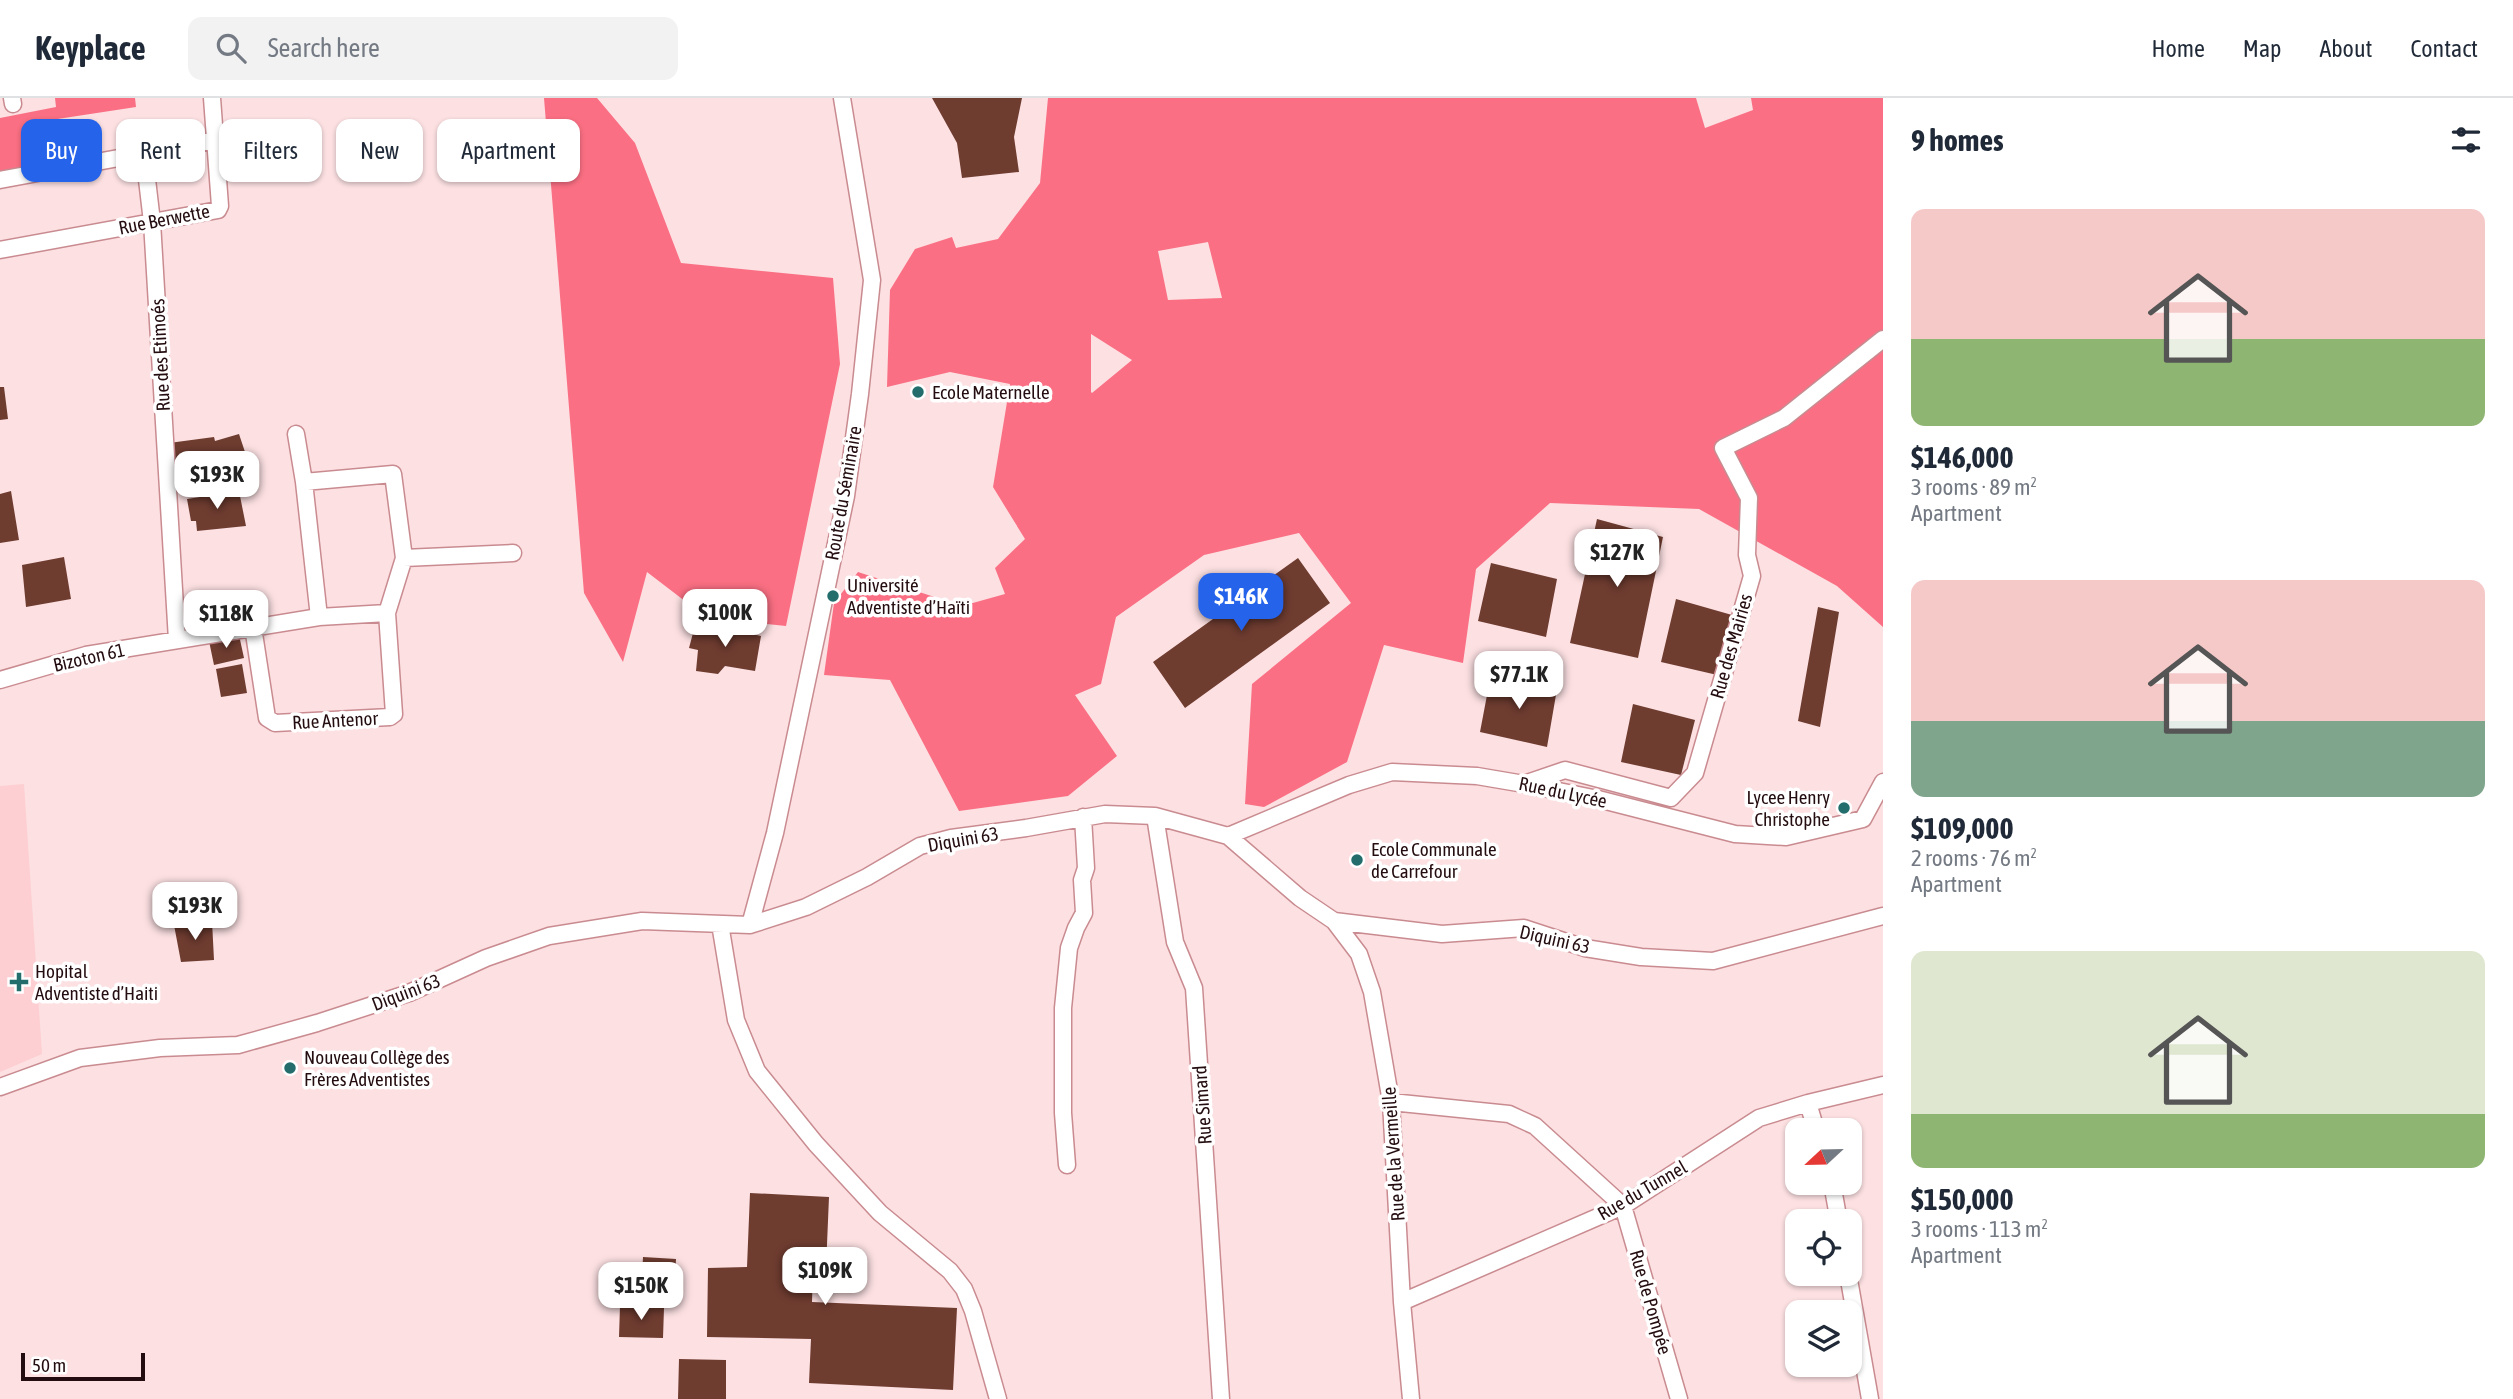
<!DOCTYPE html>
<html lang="en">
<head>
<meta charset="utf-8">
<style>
	body { margin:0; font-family:"Asap Condensed",sans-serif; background:#f2f2f3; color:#1f2937; height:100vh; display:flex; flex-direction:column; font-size:26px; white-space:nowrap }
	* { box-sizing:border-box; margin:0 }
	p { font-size:23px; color:#747a83 }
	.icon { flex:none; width:38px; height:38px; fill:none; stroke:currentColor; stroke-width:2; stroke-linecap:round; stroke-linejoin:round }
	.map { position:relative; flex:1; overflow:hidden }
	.sheet { display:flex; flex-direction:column; background:#fff; width:630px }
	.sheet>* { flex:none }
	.guide { position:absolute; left:21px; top:21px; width:665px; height:63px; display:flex; gap:14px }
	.needle { width:46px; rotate:248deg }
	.controls { position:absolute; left:1785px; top:1020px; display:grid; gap:14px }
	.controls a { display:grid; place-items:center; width:77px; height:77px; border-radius:14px; background:#fff; box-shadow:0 2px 5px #0004; font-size:35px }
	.scale { position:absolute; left:21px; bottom:18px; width:124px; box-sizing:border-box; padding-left:7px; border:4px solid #240d10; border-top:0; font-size:19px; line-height:24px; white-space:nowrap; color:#240d10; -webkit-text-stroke:5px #fff; paint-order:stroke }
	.price { position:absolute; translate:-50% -60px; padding:0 16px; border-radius:14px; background:#fff; color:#222; font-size:23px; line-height:46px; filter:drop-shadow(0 2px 4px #0008) }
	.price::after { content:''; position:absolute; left:50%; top:42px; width:21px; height:16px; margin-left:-10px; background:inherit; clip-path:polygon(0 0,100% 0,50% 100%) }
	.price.current { background:#2563eb; color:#fff }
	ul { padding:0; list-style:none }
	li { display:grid; align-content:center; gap:14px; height:371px; padding:0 28px }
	li span { display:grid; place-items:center; height:217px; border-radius:14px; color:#555 }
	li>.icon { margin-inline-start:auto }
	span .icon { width:126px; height:126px; fill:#fffc; stroke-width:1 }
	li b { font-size:30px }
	h2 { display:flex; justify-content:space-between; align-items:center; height:84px; padding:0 28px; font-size:30px }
	.chip { padding:0 24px; border-radius:14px; background:#fff; box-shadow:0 2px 5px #0004; font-size:24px; line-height:63px }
	.chip.current { background:#2563eb; color:#fff }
	header { display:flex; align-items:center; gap:42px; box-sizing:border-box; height:98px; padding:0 35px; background:#fff; border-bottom:2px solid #e0e1e3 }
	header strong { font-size:33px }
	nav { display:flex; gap:38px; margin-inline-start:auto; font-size:24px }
	.search { width:490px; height:63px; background:#f2f2f3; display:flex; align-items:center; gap:18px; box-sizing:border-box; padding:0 24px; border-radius:14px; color:#747a83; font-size:26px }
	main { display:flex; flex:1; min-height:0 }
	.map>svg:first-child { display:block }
</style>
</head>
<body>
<header>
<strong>Keyplace</strong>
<div class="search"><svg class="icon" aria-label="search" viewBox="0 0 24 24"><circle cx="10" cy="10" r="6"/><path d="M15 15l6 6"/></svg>Search here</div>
<nav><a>Home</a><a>Map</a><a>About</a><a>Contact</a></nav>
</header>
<main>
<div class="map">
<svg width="1883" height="1301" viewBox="0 0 1883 1301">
	<rect width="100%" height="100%" fill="#fce0e2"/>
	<path fill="#fdcfd2" d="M24,686L42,956L0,974V688Z"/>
	<path fill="#fa6f83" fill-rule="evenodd" d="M55,0H135L136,9L51,22L52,70L0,78V20L56,9Z
		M544,0H597L635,45L681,165L833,180L840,266L786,528L707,520L647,474L623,564L584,495Z
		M1048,0H1696L1705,30L1753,12L1751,0H1883V529L1837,488L1699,411L1550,405L1476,471L1463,565L1384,547L1347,664L1264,709L1245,706L1252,586L1351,505L1299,435L1204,457L1116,519L1101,586L1075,597L1117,658L1068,698L959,713L890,582L824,577L834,505L858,474L962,508L1005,496L995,470L1025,441L993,389L1010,286L950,274L887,289L890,192L915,151L952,139L956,150L998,141L1040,85ZM1208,144L1222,200L1168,202L1158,153ZM1091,236L1132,262L1092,295L1091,294Z"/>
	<path fill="#6f3c30" d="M932,0H1022L1014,39L1019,74L962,80L957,45Z
		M0,289H4L8,321L0,322Z
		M239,336L245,354L238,355L241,364L216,367V363L193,368V373L179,376L178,370L172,371L169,345L214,339L215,343Z
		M11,393L19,442L0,445V396Z
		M239,393L246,428L197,433L196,423H191L187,401Z
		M1597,421L1663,439L1638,560L1570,545Z
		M64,459L71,501L26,509L22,467Z
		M1298,460L1330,505L1185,610L1153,564Z
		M1491,465L1557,481L1546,539L1478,523Z
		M1676,501L1739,519L1726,579L1661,564Z
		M1818,509L1839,514L1820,629L1798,623Z
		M708,526L761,538L755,573L725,568L718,576L696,573L698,552L689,550L693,535L704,534Z
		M239,537L244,560L214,567L209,543Z
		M242,566L247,595L221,599L216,571Z
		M1491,576L1557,591L1547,649L1480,634Z
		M1633,606L1695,622L1681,677L1621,664Z
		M223,787L228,819L175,820L170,796Z
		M212,823L214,862L181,864L174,827Z
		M750,1095L829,1099L826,1170H813L812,1204L957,1210L953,1292L809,1285L811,1241L707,1239L708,1170L747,1169Z
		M643,1159L676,1161L674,1197L641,1195Z
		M620,1208L664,1210L663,1240L619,1239Z
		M679,1261L726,1262V1301H678Z"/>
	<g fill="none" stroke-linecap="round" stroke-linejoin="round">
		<g stroke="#c98b90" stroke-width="19">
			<path id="minor" d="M12,0L13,6
				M144,56L152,124L177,542
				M0,82L216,42
				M0,152L218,112L220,108L212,0
				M296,336L304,384L319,519
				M404,460L513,455
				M253,529L267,620L275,625L390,619L394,616L387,515L404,460L393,376L304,384
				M0,582L86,557L319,519L387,515
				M1524,686L1565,672L1671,700L1695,675L1752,478L1747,457L1749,400L1723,350L1784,320L1883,241
				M1155,718L1175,844L1194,890L1221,1301
				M1228,738L1349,687L1392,674L1477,678L1524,686L1598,701L1735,736L1786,739L1863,721L1883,684
				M1334,823L1359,856L1372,894L1391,1004L1402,1204L1411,1301
				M720,826L736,922L757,973L816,1046L880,1115L950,1173L964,1191L973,1213L998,1301
				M750,827L775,735L846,398L860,296L872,182L842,0
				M0,989L80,960L160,950L238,947L317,925L409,895L486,860L549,838L642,823L750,827L806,809L867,779L920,748L951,740L1026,730L1105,716L1155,718L1228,738L1300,800L1334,823L1442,836L1524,830L1585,850L1641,859L1713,863L1883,818
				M1391,1004L1509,1016L1535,1028L1623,1108L1679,1301
				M1808,1005L1816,1032
				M1067,1067L1063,1015V910L1069,850L1076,830L1084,815L1082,782L1086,770L1083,719
				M1832,1085L1839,1124
				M1848,1176L1870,1301
				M1402,1204L1623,1108L1759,1020L1808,1005L1883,987"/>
		</g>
		<use href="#minor" stroke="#fff" stroke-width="16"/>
	</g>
	<g fill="#236e6d" stroke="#fff" stroke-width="2.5">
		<circle cx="918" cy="294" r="7"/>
		<circle cx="833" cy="498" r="7"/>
		<circle cx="1844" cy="710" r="7"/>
		<circle cx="1357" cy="762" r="7"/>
		<path d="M15.5 873.5h7v7h7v7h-7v7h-7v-7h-7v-7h7z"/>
		<circle cx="290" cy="970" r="7"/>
	</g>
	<g text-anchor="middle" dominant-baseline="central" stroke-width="7" stroke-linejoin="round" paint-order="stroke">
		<g font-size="19" fill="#240d10" stroke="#fff">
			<text transform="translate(164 121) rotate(-11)">Rue Berwette</text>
			<text transform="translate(160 257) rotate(-93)">Rue des Etimoés</text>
			<text transform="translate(843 395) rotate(-80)">Route du Séminaire</text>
			<text transform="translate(1731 548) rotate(-74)">Rue des Mairies</text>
			<text transform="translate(89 559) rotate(-13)">Bizoton 61</text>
			<text transform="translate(335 622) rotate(-3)">Rue Antenor</text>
			<text transform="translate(1563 694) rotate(12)">Rue du Lycée</text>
			<text transform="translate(963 741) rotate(-10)">Diquini 63</text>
			<text transform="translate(1555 841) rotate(13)">Diquini 63</text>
			<text transform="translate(406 894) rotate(-21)">Diquini 63</text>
			<text transform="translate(1202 1007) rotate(-94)">Rue Simard</text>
			<text transform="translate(1393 1056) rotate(-94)">Rue de la Vermeille</text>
			<text transform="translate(1642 1092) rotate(-30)">Rue du Tunnel</text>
			<text transform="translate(1651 1204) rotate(74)">Rue de Pompée</text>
		</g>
		<g font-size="19" fill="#240d10" stroke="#fff" text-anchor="start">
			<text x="932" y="294">Ecole Maternelle</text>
			<text x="847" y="487">Université<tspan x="847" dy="22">Adventiste d’Haïti</tspan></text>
			<text x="1830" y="699" text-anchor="end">Lycee Henry<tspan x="1830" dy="22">Christophe</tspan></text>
			<text x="1371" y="751">Ecole Communale<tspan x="1371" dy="22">de Carrefour</tspan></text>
			<text x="35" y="873">Hopital<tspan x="35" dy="22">Adventiste d’Haiti</tspan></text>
			<text x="304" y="959">Nouveau Collège des<tspan x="304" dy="22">Frères Adventistes</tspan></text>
		</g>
	</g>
</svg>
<div class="controls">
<a><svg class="needle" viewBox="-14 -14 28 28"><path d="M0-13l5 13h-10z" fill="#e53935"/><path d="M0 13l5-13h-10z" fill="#747a83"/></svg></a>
<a><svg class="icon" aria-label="locate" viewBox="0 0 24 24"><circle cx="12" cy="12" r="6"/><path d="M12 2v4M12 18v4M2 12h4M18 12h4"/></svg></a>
<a><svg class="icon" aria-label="layers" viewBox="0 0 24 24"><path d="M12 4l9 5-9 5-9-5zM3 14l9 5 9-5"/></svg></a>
</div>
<div class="scale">50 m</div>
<b class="price" style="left:217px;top:413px">$193K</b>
<b class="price" style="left:1617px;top:491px">$127K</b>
<b class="price current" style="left:1241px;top:535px">$146K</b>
<b class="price" style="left:725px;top:551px">$100K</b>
<b class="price" style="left:226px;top:552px">$118K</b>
<b class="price" style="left:1519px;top:613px">$77.1K</b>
<b class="price" style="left:195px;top:844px">$193K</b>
<b class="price" style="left:825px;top:1209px">$109K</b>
<b class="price" style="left:641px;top:1224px">$150K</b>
<div class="guide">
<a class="chip current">Buy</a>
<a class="chip">Rent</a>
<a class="chip">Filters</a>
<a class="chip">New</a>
<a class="chip">Apartment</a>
</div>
</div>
<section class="sheet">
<h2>9 homes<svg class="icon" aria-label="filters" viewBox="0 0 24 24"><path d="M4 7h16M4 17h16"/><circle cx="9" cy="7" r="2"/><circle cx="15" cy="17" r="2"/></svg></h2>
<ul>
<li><span style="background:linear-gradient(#f6c9c9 60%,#8fb573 0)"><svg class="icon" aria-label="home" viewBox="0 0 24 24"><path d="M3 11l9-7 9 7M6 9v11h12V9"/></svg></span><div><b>$146,000</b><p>3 rooms · 89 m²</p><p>Apartment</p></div></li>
<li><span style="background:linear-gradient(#f6c9c9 65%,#7fa58c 0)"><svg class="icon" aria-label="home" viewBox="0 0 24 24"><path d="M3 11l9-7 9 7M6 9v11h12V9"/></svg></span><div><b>$109,000</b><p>2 rooms · 76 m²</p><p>Apartment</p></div></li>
<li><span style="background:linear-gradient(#dfe7d0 75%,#8fb573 0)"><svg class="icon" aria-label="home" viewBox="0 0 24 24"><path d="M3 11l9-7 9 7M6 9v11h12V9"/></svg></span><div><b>$150,000</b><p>3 rooms · 113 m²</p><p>Apartment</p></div></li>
</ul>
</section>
</main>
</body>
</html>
